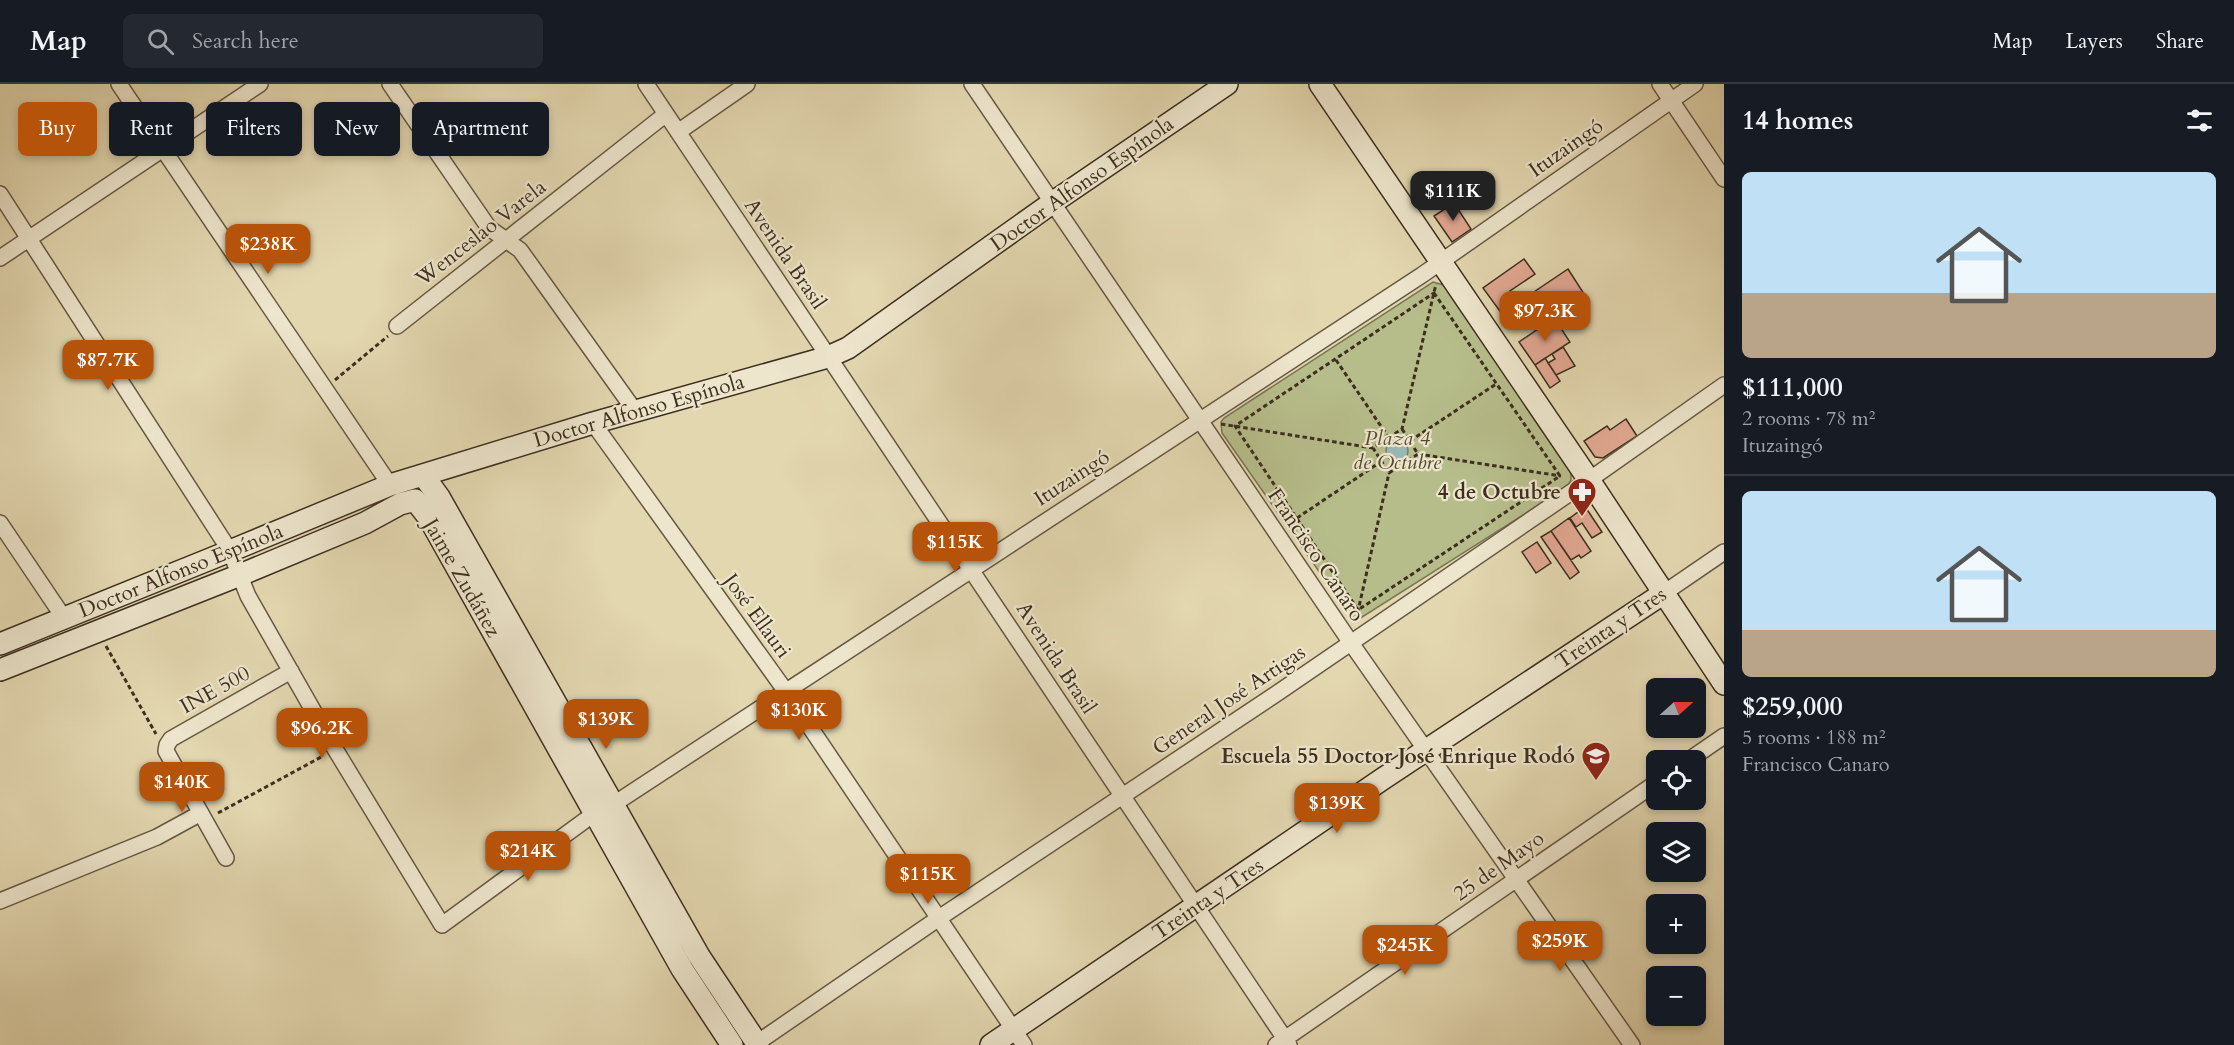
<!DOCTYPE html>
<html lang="en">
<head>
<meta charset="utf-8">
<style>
	body { margin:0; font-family:Cardo,serif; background:#242831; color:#f1f3f6; height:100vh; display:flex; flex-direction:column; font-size:22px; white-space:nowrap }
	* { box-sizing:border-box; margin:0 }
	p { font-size:20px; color:#9ea1a6 }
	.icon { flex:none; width:33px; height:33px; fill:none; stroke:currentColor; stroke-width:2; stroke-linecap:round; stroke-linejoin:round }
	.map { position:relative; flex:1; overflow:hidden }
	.panel { display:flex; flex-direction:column; background:#171b24; width:510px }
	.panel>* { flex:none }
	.guide { position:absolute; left:18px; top:18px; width:570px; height:54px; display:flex; gap:12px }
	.needle { width:39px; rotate:69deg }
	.buttons { position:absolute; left:1646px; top:594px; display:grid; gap:12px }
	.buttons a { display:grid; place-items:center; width:60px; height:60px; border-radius:9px; background:#171b24; box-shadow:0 3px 9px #0003; font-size:30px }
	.price { position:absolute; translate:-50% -51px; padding:0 14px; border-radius:12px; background:#b45309; color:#fff; font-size:20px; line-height:39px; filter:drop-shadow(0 2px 3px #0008) }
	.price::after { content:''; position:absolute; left:50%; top:36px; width:18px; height:14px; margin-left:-9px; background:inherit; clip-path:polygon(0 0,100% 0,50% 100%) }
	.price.on { background:#222; color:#fff }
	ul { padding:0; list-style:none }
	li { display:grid; align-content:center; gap:12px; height:318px; padding:0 18px }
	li+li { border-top:2px solid #363941 }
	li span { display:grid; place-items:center; height:186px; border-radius:9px; color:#555 }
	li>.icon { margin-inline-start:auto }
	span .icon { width:108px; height:108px; fill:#fffc; stroke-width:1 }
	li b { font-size:26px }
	h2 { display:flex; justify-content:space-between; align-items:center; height:72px; padding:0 18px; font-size:26px }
	.chip { padding:0 21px; border-radius:9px; background:#171b24; box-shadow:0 3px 9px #0003; font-size:21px; line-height:54px }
	.chip.on { background:#b45309; color:#fff }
	header { display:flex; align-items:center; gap:36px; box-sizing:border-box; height:84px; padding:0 30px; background:#171b24; border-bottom:2px solid #363941 }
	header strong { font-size:28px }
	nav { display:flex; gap:33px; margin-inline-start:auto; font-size:21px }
	.search { width:420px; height:54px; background:#242831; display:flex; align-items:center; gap:15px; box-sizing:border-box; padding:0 21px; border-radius:9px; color:#9ea1a6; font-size:22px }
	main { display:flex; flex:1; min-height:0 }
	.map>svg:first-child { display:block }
</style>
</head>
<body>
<header>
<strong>Map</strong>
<div class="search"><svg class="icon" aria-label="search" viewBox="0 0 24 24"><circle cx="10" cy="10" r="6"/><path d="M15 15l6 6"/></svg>Search here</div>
<nav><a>Map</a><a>Layers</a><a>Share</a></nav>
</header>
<main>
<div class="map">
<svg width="1724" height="961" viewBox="0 0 1724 961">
	<rect width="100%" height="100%" fill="#e3d7b0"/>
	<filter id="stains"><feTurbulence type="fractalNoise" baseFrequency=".00333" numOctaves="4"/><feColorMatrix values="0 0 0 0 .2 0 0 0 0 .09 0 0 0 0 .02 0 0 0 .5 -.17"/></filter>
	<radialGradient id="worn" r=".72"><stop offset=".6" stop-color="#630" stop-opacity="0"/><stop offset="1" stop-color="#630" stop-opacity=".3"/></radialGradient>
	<path fill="#b6bd8a" stroke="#7a7654" stroke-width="1.5" d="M1433,198L1447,202L1571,386V396L1567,403L1359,535L1353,536L1222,349L1221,338L1224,334Z"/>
	<path fill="#99b7b5" stroke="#748179" stroke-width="1.5" d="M1386 367a11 11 0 1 1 22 0a11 11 0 1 1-22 0Z"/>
	<path fill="#e2a892" stroke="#3d2f1f" stroke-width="1.5" d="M1454,119L1471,145L1452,158L1434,132Z
		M1524,175L1535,190L1510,207L1518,218L1502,230L1483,204Z
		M1568,185L1586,213L1543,241L1525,214Z
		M1554,234L1570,258L1535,281L1519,258Z
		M1563,263L1575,282L1556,291L1548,279L1555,275L1552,270Z
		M1545,274L1560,297L1550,304L1535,281Z
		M1626,335L1637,352L1603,374L1595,373L1584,357L1607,342L1610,346Z
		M1582,425L1588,427L1602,448L1592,454L1582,439L1576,443L1570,434Z
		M1569,434L1591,467L1581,474L1579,471L1571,476L1551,447Z
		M1551,447L1579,488L1570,495L1541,453Z
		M1537,458L1551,479L1536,489L1522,468Z"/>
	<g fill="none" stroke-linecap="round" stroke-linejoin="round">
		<g stroke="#665943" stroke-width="18">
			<path id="street" d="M119,0L390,401
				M390,0L489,144L520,166L635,327
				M646,0L1289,961
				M972,0L1351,559L1632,961
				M1660,0L1724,95
				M678,48L747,0
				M0,110L230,467L248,512L335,665L442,841L595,729L614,720L1422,191L1695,0
				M0,174L260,0
				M397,242L666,30
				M593,339L787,609L1024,961
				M0,439L64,534
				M1664,509L1724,468
				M1689,676L1724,652
				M226,774L166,667L167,661L171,655L291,587
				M0,817L157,753L201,729
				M754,961L939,834L1276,610L1589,396L1724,301
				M1276,961L1656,699"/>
		</g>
		<g stroke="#3d2f1f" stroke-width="24">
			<path id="secondary" d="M1320,0L1589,396L1724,600
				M423,391L439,413L699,872L758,961
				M0,560L230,467L390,401L593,339L828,273L848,264L1052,119L1227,0
				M0,586L240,491L365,439L400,420L415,416L429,434L682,885L732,961
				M991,961L1384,694L1664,509"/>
		</g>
		<path stroke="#3d2f1f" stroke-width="3" stroke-dasharray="4.5 3" stroke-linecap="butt" d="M1434,209L1560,392L1358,526L1235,342Z
			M1336,276L1389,354
			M335,296L388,252
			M1221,340L1373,364
			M1402,345L1418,370L1389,389L1373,364L1402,345L1436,200
			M1410,357L1496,300
			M1418,370L1561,392
			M1297,434L1382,377
			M1356,536L1389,389
			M106,562L156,650
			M218,729L323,672"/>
		<use href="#street" stroke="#ede5cc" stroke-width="15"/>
		<use href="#secondary" stroke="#ede5cc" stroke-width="21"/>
	</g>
	<defs>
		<g id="pharmacy-pin" transform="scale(1.5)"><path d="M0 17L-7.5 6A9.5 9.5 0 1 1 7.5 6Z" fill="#8f2418" stroke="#ede5cc"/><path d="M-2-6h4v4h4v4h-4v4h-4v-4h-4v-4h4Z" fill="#fff"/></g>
		<g id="school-pin" transform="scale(1.5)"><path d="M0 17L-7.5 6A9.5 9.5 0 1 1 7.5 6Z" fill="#8f2418" stroke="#ede5cc"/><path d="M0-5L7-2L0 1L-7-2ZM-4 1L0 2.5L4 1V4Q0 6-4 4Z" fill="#fff"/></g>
	</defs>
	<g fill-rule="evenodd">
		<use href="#pharmacy-pin" x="1582" y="408"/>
		<use href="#school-pin" x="1596" y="672"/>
	</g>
	<g text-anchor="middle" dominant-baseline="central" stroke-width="4.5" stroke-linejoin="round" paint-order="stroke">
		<g font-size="21" fill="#3d2f1f" stroke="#ede5cc">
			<text transform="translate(1566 64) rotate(-35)">Ituzaingó</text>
			<text transform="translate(1082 100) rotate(-35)">Doctor Alfonso Espínola</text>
			<text transform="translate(481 149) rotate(-38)">Wenceslao Varela</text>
			<text transform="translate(785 170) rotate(56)">Avenida Brasil</text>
			<text transform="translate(639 327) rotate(-16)">Doctor Alfonso Espínola</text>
			<text transform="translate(1072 394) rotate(-33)">Ituzaingó</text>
			<text transform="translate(1316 471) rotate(56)">Francisco Canaro</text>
			<text transform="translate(181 487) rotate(-22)">Doctor Alfonso Espínola</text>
			<text transform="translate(462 494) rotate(60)">Jaime Zudáñez</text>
			<text transform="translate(757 532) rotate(54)">José Ellauri</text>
			<text transform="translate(1611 544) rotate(-34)">Treinta y Tres</text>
			<text transform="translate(1056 574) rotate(57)">Avenida Brasil</text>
			<text transform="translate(215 606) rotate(-29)">INE 500</text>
			<text transform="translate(1229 616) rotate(-34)">General José Artigas</text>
			<text transform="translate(1499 782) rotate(-35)">25 de Mayo</text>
			<text transform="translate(1208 815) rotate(-34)">Treinta y Tres</text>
		</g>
		<g font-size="21" font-style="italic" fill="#554b34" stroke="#ede5cc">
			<text x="1397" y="354">Plaza 4<tspan x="1397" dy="24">de Octubre</tspan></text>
		</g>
		<g font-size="21" font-weight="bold" fill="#3d2f1f" stroke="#ede5cc" text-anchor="end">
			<text x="1561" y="408">4 de Octubre</text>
			<text x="1575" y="672">Escuela 55 Doctor José Enrique Rodó</text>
		</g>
	</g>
	<rect width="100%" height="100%" filter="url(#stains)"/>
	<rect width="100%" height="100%" fill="url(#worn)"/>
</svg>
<div class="buttons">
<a><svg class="needle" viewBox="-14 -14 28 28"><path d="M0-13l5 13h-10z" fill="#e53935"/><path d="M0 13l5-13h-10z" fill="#9ea1a6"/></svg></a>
<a><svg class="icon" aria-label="locate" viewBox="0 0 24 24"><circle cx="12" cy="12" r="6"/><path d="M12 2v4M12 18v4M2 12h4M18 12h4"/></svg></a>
<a><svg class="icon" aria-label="layers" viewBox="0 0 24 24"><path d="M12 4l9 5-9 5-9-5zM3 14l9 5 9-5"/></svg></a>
<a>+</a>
<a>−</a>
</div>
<b class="price on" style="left:1453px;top:138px">$111K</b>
<b class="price" style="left:268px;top:191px">$238K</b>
<b class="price" style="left:1545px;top:258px">$97.3K</b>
<b class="price" style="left:108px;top:307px">$87.7K</b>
<b class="price" style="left:955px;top:489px">$115K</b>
<b class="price" style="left:799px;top:657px">$130K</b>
<b class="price" style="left:606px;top:666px">$139K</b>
<b class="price" style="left:322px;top:675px">$96.2K</b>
<b class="price" style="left:182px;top:729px">$140K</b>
<b class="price" style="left:1337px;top:750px">$139K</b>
<b class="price" style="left:528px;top:798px">$214K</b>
<b class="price" style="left:928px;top:821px">$115K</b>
<b class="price" style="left:1560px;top:888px">$259K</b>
<b class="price" style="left:1405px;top:892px">$245K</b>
<div class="guide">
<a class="chip on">Buy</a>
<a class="chip">Rent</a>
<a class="chip">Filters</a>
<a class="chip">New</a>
<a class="chip">Apartment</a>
</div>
</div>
<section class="panel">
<h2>14 homes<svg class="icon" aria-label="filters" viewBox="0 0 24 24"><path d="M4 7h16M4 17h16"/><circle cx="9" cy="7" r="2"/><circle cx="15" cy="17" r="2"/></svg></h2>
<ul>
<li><span style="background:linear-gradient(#bfe0f5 65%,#b9a48a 0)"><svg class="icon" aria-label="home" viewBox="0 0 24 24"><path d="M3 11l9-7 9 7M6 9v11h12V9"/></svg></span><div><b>$111,000</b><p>2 rooms · 78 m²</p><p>Ituzaingó</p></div></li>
<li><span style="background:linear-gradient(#bfe0f5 75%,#b9a48a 0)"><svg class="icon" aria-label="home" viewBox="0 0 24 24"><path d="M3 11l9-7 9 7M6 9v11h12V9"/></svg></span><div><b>$259,000</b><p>5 rooms · 188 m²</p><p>Francisco Canaro</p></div></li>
</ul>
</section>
</main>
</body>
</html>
